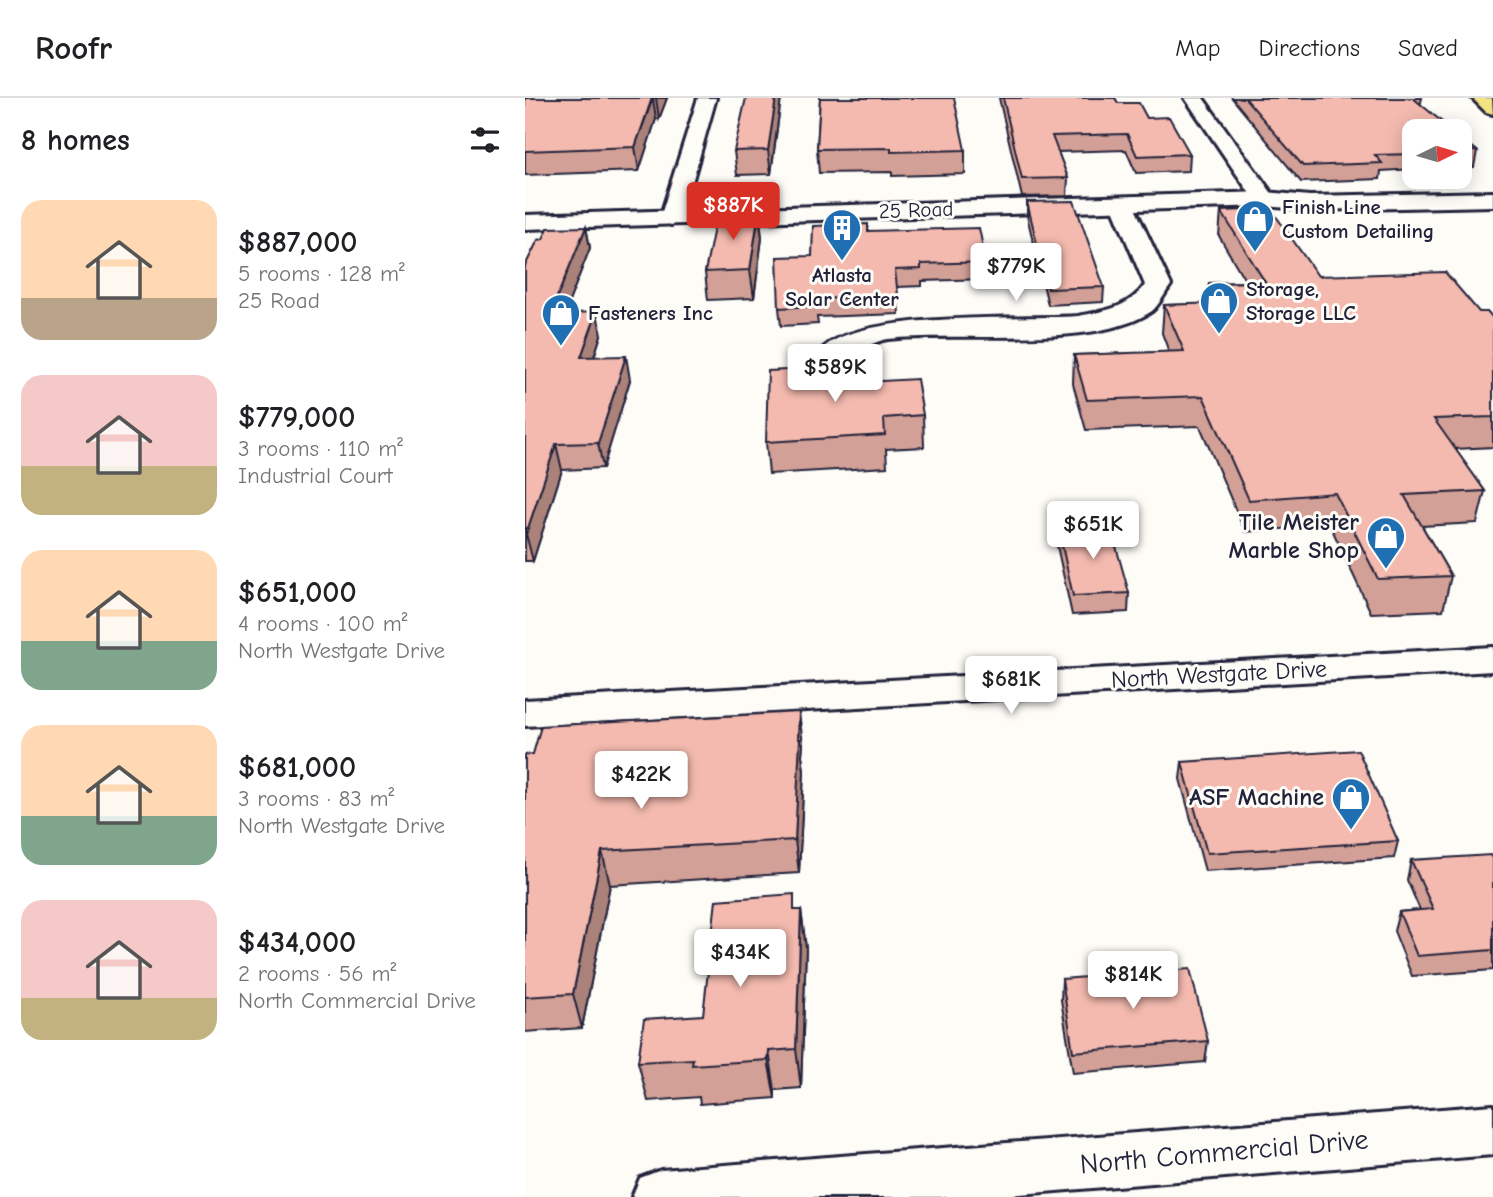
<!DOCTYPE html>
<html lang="en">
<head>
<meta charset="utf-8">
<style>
	body { margin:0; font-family:"Comic Neue",sans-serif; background:#f2f2f2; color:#202124; height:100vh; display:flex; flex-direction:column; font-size:26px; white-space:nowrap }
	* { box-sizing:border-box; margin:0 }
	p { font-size:23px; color:#757577 }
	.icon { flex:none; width:38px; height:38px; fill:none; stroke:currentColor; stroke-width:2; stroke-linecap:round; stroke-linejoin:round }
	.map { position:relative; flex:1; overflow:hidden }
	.side { display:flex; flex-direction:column; background:#fff; width:525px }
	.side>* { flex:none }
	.needle { width:46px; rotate:85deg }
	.fabs { position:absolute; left:877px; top:21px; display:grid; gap:14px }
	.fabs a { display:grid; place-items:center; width:70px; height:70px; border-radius:14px; background:#fff; box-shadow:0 4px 18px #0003; font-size:35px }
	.price { position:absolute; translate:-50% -60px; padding:0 16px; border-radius:7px; background:#fff; color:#222; font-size:23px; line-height:46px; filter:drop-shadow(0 2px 4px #0008) }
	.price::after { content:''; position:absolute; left:50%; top:42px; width:21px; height:16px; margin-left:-10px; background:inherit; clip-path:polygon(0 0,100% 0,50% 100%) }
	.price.selected { background:#d93025; color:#fff }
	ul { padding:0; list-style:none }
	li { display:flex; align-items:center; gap:21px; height:175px; padding:0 21px }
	li span { display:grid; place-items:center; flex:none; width:196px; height:140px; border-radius:21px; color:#555 }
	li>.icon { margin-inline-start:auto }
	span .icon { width:84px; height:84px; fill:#fffc; stroke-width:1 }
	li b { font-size:30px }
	h2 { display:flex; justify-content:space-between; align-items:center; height:84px; padding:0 21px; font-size:30px }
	header { display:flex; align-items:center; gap:42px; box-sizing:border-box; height:98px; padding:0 35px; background:#fff; border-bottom:2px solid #e0e0e0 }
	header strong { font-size:33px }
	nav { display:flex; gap:38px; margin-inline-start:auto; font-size:24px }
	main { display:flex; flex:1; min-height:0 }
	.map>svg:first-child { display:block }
</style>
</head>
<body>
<header>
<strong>Roofr</strong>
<nav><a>Map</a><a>Directions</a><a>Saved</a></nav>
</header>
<main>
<section class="side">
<h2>8 homes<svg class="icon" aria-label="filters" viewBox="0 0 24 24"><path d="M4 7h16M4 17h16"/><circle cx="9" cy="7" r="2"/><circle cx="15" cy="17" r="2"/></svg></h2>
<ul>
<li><span style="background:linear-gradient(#ffd9b3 70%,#b9a48a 0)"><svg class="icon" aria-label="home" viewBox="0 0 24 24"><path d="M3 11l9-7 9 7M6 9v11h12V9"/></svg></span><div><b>$887,000</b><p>5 rooms · 128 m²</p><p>25 Road</p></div></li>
<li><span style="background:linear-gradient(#f6c9c9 65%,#c2b280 0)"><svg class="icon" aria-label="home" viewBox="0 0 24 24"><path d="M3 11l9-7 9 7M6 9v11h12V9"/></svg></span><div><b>$779,000</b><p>3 rooms · 110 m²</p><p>Industrial Court</p></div></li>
<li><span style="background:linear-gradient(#ffd9b3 65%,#7fa58c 0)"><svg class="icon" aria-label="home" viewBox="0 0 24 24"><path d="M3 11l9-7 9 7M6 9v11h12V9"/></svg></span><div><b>$651,000</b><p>4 rooms · 100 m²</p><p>North Westgate Drive</p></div></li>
<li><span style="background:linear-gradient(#ffd9b3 65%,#7fa58c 0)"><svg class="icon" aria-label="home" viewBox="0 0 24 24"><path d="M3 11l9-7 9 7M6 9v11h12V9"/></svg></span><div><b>$681,000</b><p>3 rooms · 83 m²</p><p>North Westgate Drive</p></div></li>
<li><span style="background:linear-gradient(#f6c9c9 70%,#c2b280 0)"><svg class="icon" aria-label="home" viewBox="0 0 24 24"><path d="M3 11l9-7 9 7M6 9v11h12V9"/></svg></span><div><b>$434,000</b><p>2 rooms · 56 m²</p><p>North Commercial Drive</p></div></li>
</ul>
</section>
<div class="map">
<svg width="968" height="1099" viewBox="0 0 968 1099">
	<rect width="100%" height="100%" fill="#fdfcf7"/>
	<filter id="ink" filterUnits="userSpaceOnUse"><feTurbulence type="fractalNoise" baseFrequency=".0143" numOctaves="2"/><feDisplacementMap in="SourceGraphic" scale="14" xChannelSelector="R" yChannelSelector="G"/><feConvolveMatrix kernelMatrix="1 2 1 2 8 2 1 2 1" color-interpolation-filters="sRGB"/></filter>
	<g filter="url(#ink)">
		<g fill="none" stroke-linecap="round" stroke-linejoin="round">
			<g stroke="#22223b" stroke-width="6">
				<path id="minor" d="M173,0H191L157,120L146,127L135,120Z
					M660,0H678L751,101L748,106H732Z
					M597,99L608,106L646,187C640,195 634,207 627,213C571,252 432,233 363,241C340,244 322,267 298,261L294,255C324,212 499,222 553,218C580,213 604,210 620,187L586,106Z
					M968,549V573L0,628V602Z
					M968,1007V1057L459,1099H107L115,1080L136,1072Z"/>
			</g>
			<g stroke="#22223b" stroke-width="6">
				<path id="secondary" d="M740,94L785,98L968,94V108L785,112L740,108L0,131V117Z"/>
			</g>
			<g stroke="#22223b" stroke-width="6">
				<path id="primary" d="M947,0H967L968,16L961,14Z"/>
			</g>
			<use href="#minor" fill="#fdfcf7" fill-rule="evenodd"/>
			<use href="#secondary" fill="#fdfcf7" fill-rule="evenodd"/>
			<use href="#primary" fill="#f4e382" fill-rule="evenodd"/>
		</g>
		<path fill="#d2a096" stroke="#22223b" stroke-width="2" d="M0,0H142L134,21H131L114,73L0,77Z
			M256,0L246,76L212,77L209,53Z
			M295,0L440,52V76L367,78V74L294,75L292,51Z
			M474,0H590L593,5L622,20L665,56L664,73L611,75L601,52L533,54L543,80L542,98L497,99Z
			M707,0H897L889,33V71L856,73L855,81L776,84Z
			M934,39L952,53L949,69L934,70Z
			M502,104L579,189L578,204L523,207L502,118Z
			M696,113L793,178L954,214L968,220V349L930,351L960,393L952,425L897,428L926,478L918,512L846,515L805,427L720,434L675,328L561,332L548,286L549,257L644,254L637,235L639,207L682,206L684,185L721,184L694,138Z
			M234,114L237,140L229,200L183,202L180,174Z
			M61,129L65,150L39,216L76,237L69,259L105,282L78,370L37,372L8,463H0V168L18,141Z
			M344,133L461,164V181L397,183V188L372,189L374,216L292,219L293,226L256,228L254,210L287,158Z
			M339,284L398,317L399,349L361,351L362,369L244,376L241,344Z
			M533,429L604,495L603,514L547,517L532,448Z
			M278,646L277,657L279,673L274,775L85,787L57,930L0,934V657Z
			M657,664L873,743L869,760L680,773L655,681Z
			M968,760V872L887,878L869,833L874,814L895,812L882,782L886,762Z
			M271,812H276L281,850L276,990L250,992V1000L175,1006L174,999L123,1003L113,964L178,917Z
			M537,881L683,943L680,964L548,975L536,902Z"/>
		<path fill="#ab827a" stroke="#22223b" stroke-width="2" d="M128,0L131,21L114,73L110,49Z
			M131,0H142L134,21Z
			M251,0H256L246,76L243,52Z
			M234,114L237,140L229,200L225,172Z
			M61,129L65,150L30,239L25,216Z
			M72,214L76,237L61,283L56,259Z
			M101,258L105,282L78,370L73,345Z
			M31,346L37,372L8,463L1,436Z
			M274,614L278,646L277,657L279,673L274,775L270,742Z
			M77,753L85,787L57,930L48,896Z
			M276,812L281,850L276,990L271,951Z
			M244,953L250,992V1000L243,962Z"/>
		<path fill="#f4baaf" stroke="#22223b" stroke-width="2" d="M0,0H127L110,49L0,53Z
			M221,0H251L243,52L209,53Z
			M295,0H429L440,52L366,54V50L292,51Z
			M478,0H590L593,5H614L622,20L644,19L665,56L612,58L602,36L527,38L543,80L497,81Z
			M720,0H888L928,33H889V56L850,57L857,65L778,68Z
			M934,39L952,53L934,54Z
			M549,103L579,189L523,191L502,104Z
			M746,111L793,178L920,174L954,214H963L968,220V319L909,321L960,393L879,397L926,478L853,481L810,395L724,402L678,298L562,302L549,257L659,253L639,207L693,205L684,185L740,184L696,113Z
			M234,114L225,172L180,174L192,115Z
			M343,126V133L454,130L461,164L396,166V171L370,172L373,198L291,201V208L254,210L252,159L287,158L288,128Z
			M61,129L25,216L72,214L56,259L101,258L73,345L31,346L1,436H0V168L13,142L18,141L23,130Z
			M337,268L339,284L392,281L398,317L359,320L360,337L241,344L243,273Z
			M585,427L604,495L548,498L533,429Z
			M274,614L273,641H275L270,742L77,753L48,896L0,899V657L8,656L16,628Z
			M833,652L873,743L682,755L657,664Z
			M966,757L968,760V852L892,858L874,814L908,811L886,762Z
			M269,796V812H276L271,951L244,953L243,962L167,967L168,961L113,964L119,921L178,917L191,802Z
			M665,871L683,943L548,954L537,881Z"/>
	</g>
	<defs>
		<g id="shop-pin" transform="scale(2.0125)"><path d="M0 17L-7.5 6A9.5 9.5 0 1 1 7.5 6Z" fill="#1f6fb2" stroke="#fdfcf7"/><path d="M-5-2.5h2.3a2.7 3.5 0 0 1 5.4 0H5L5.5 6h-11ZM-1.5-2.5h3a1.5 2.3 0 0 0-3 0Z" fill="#fff"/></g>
		<g id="building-pin" transform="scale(2.0125)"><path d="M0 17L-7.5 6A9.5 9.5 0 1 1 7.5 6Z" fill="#1f6fb2" stroke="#fdfcf7"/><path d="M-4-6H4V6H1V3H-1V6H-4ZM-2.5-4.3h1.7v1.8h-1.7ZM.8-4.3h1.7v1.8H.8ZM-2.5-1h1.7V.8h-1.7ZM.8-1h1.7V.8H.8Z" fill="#fff"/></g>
	</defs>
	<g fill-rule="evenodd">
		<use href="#shop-pin" x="730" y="121"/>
		<use href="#building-pin" x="317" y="130"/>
		<use href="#shop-pin" x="694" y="203"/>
		<use href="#shop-pin" x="36" y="215"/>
		<use href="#shop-pin" x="861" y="438"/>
		<use href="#shop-pin" x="826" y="699"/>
	</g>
	<g text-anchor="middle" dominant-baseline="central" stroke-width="6" stroke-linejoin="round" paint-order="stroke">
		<g font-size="21" font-weight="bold" fill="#22223b" stroke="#fdfcf7" text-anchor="start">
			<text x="757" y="109">Finish Line<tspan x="757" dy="24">Custom Detailing</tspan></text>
			<text x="317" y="177" text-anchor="middle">Atlasta<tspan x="317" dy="24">Solar Center</tspan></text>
			<text x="721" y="191">Storage,<tspan x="721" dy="24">Storage LLC</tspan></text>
			<text x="63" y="215">Fasteners Inc</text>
		</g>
		<g font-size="21" fill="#22223b" stroke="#fdfcf7">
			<text transform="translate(391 112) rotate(-2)">25 Road</text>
		</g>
		<g font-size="24" font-weight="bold" fill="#22223b" stroke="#fdfcf7" text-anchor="end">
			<text x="834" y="424">Tile Meister<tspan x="834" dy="28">Marble Shop</tspan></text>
			<text x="799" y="699">ASF Machine</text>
		</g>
		<g font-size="24" fill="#22223b" stroke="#fdfcf7">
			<text transform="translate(694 576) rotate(-3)">North Westgate Drive</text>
		</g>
		<g font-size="28" fill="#22223b" stroke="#fdfcf7">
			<text transform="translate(699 1054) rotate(-5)">North Commercial Drive</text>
		</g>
	</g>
</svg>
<div class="fabs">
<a><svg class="needle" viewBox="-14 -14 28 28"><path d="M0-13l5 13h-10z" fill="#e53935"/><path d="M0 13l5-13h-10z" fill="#757577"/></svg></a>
</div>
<b class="price selected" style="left:208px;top:144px">$887K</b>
<b class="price" style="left:491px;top:205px">$779K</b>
<b class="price" style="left:310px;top:306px">$589K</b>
<b class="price" style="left:568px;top:463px">$651K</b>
<b class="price" style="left:486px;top:618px">$681K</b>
<b class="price" style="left:116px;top:713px">$422K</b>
<b class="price" style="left:215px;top:891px">$434K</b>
<b class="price" style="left:608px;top:913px">$814K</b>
</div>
</main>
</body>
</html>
